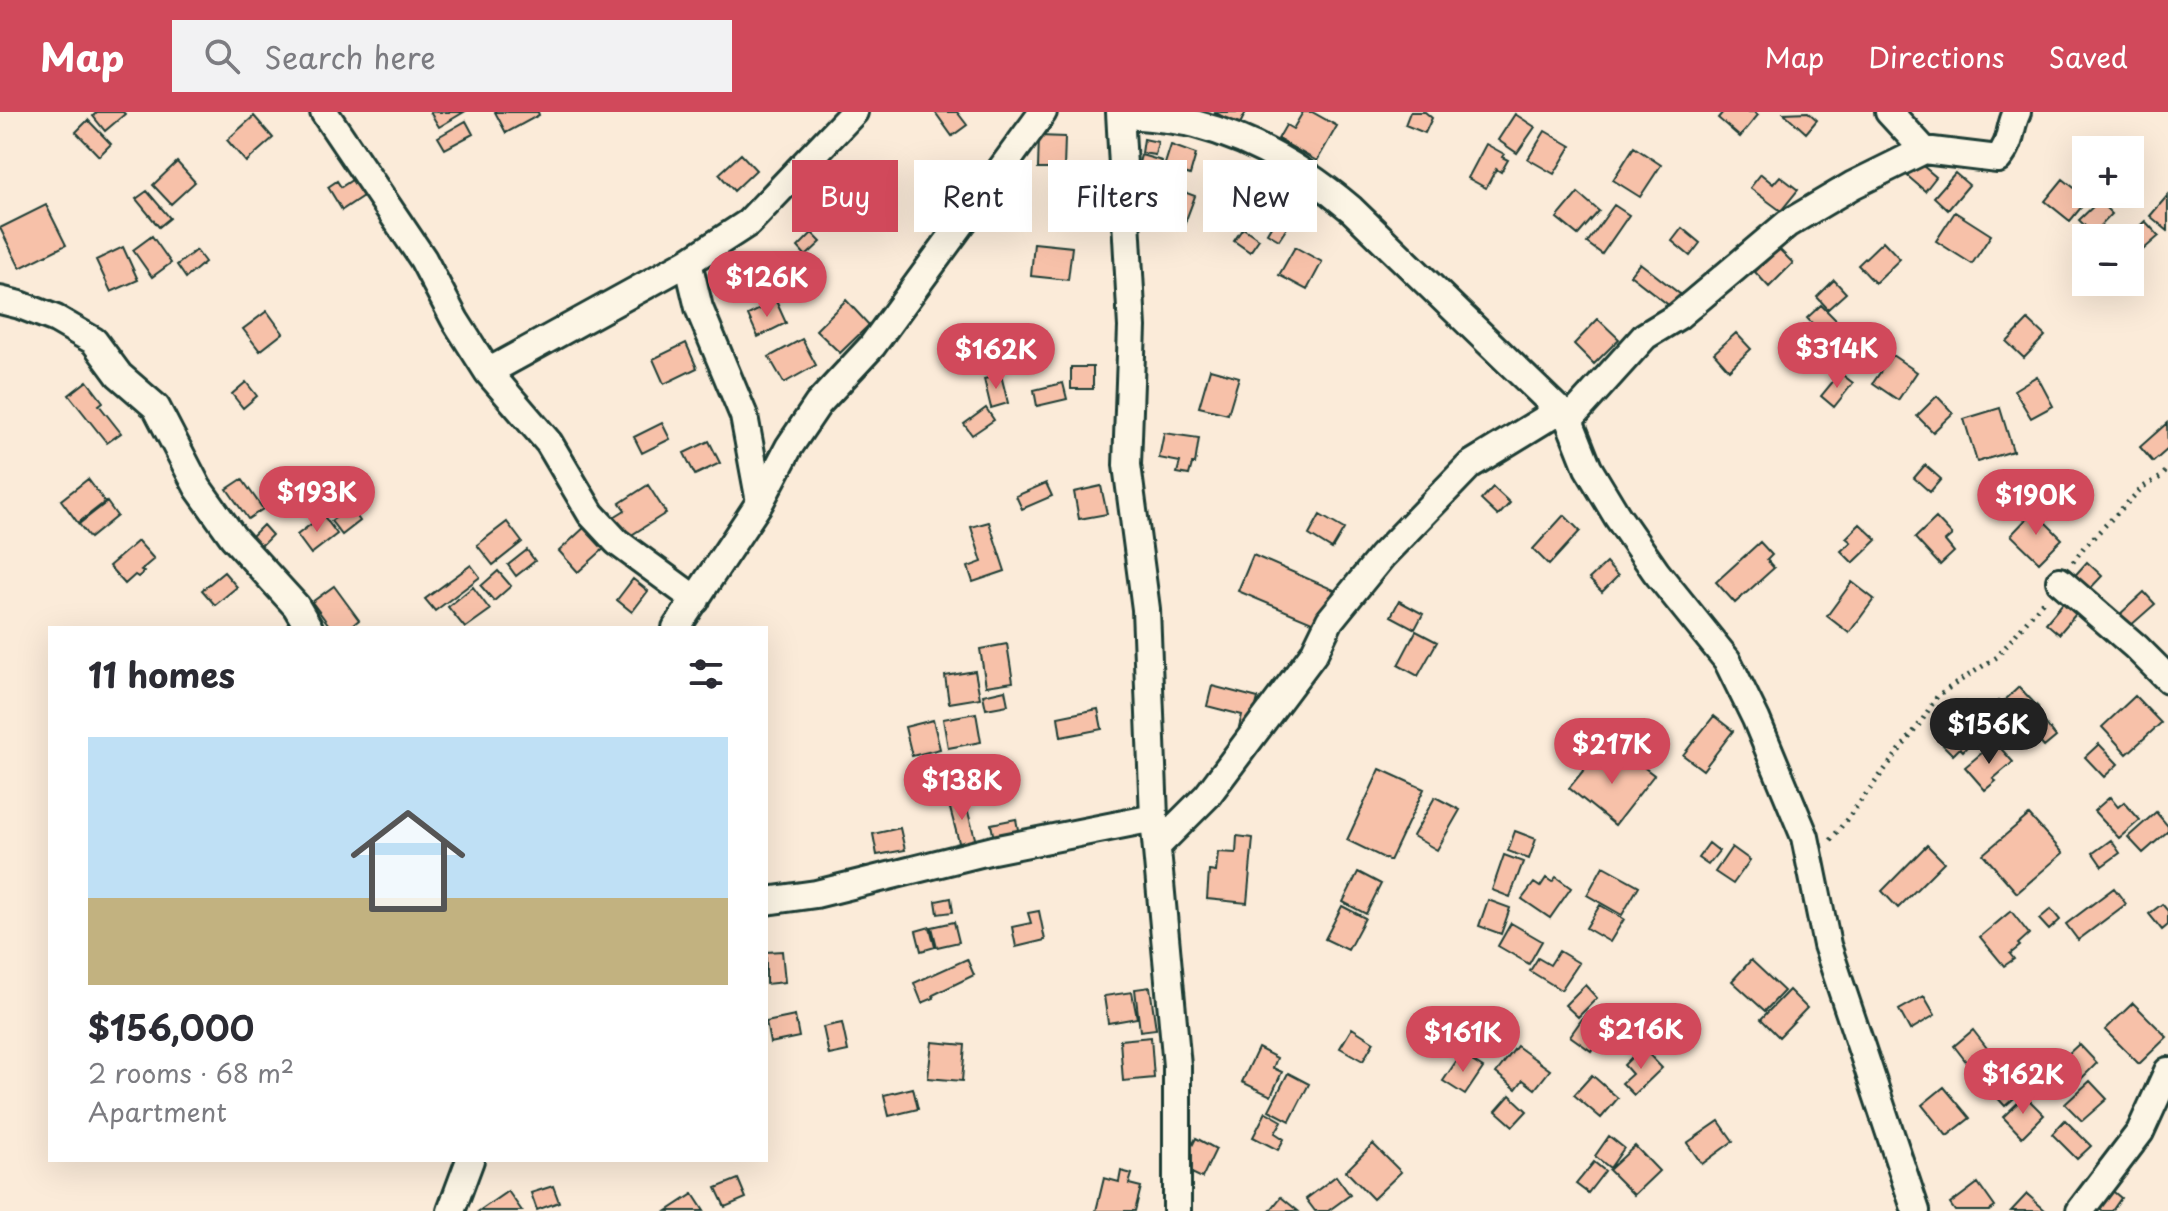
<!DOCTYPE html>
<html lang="en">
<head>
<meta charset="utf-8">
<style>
	body { margin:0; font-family:"Playpen Sans",sans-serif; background:#f2f2f3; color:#2b2b33; height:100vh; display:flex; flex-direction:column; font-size:30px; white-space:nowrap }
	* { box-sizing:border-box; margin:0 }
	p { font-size:26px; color:#7c7c81 }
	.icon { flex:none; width:44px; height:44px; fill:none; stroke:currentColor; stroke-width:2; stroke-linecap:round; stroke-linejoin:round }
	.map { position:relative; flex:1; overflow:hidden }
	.side { position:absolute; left:48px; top:514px; width:720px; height:536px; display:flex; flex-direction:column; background:#fff; border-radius:0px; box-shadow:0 8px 32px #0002 }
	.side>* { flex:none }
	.banner { position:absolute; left:792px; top:48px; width:760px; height:72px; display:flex; gap:16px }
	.tools { position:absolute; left:2072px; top:24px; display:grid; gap:16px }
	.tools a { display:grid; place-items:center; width:72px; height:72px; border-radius:0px; background:#fff; box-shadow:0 8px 32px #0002; font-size:40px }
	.price { position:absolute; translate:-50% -68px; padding:0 18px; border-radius:28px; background:#d1495b; color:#fff; font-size:26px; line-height:52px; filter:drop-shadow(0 2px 4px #0008) }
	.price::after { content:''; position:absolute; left:50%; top:48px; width:24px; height:18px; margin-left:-12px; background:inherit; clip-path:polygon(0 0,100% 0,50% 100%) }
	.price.on { background:#222; color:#fff }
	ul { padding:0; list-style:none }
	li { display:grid; align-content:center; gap:16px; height:424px; padding:0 40px }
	li span { display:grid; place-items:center; height:248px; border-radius:0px; color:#555 }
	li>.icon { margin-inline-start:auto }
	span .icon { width:144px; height:144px; fill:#fffc; stroke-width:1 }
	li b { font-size:34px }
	h2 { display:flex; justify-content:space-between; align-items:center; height:96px; padding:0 40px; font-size:34px }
	.chip { padding:0 28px; border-radius:0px; background:#fff; box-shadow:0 8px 32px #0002; font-size:28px; line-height:72px }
	.chip.on { background:#d1495b; color:#fff }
	header { display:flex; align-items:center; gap:48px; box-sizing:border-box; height:112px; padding:0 40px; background:#d1495b; color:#fff }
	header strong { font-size:38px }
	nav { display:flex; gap:44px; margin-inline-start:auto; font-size:28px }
	.search { width:560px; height:72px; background:#f2f2f3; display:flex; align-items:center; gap:20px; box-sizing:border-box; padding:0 28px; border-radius:0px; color:#7c7c81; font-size:30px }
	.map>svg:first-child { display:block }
</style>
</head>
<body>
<header>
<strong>Map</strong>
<div class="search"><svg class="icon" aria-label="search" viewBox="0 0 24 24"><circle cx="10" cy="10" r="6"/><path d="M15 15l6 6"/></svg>Search here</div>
<nav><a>Map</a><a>Directions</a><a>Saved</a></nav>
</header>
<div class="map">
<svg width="2168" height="1099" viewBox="0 0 2168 1099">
	<rect width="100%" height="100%" fill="#fbebd9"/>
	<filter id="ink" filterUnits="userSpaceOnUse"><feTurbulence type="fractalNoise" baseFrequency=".0125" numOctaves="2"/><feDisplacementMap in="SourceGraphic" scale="16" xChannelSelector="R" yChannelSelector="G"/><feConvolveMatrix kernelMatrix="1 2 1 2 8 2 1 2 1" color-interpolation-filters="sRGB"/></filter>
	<g filter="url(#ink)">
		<path fill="#f7c1a9" stroke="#1f3d34" stroke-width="2" d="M97,0H123L125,2L105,19L93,4Z
			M430,0H464L439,15Z
			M495,0H538L539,3L506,21Z
			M935,0H957L967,13L952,24Z
			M1214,0H1246L1235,22L1225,16L1229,8Z
			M1303,0H1312L1337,14L1317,49L1278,27L1286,13L1293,17Z
			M1410,0H1425L1432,6L1425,21L1405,13Z
			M1723,0H1754L1758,3L1740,25L1718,6Z
			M1808,0L1817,8L1806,21L1784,1Z
			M1515,2L1535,15L1517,41L1498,28Z
			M254,4L273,26L246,50L227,28Z
			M88,8L111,32L99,44L76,20Z
			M466,9L473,22L445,37L438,25Z
			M1545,19L1571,34L1554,62L1528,47Z
			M1039,24L1065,25L1064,57H1038Z
			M1144,27L1158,30L1155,43L1142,41Z
			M1486,32L1504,42L1502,45L1508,48L1501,60L1496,57L1486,76L1468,66Z
			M1171,33L1196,42L1190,63L1164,55Z
			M1634,35L1661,53L1640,85L1613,68Z
			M741,42L756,58L734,79L719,62Z
			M1141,43L1162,49L1154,79L1133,74Z
			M1916,48L1936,65L1925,79L1904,61Z
			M177,50L195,70L171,92L153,73Z
			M1955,61L1969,73L1948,98L1934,85Z
			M1761,62L1773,72L1780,64L1798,78L1781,99L1750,76Z
			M358,64L369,80L342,98L328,75L337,69L341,75Z
			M2063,67L2088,87L2070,109L2045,89Z
			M1165,73L1195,84L1183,116L1152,105Z
			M147,79L170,106L159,115L136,87Z
			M1578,81L1599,99L1578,123L1557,106Z
			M2168,83V119L2150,104Z
			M2099,89L2112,102L2093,122L2079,108Z
			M46,93L66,133L20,156L0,116Z
			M1614,93L1629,103L1602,142L1587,131Z
			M1281,97L1294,105L1279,128L1267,121Z
			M1955,100L1991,123L1972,152L1936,129Z
			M2145,109L2159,124L2136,144L2130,138V126H2127Z
			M1243,116L1259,127L1250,140L1234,129Z
			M1682,116L1700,131L1690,144L1672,129Z
			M812,121L821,130L806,144L798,135Z
			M152,124L171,151L152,165L133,138Z
			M1883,129L1900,147L1875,171L1858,153Z
			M1034,131L1072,135L1068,168L1031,164Z
			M123,135L138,168L111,180L96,148Z
			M1295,135L1322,150L1307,178L1279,163Z
			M1779,137L1793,151L1769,175L1755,160Z
			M196,138L205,150L186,166L177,153Z
			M1640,151L1685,186L1675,198L1630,163Z
			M1834,168L1846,181L1828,197L1817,185Z
			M846,188L869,213L840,241L816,218Z
			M776,189L786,211L758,225L748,203Z
			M1821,193L1840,212L1826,226L1807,206Z
			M267,199L283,221L260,239L243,217Z
			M1598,207L1619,227L1594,252L1574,232Z
			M2028,208L2045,224L2024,246L2007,230Z
			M1736,221L1751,237L1729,258L1714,241Z
			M802,227L816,253L784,271L769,245Z
			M686,231L697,256L664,272L653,247Z
			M1892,243L1917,260L1898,288L1873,271Z
			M1071,255H1093V277H1071Z
			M1210,257L1239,265L1228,302L1199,295Z
			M1840,261L1853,271L1834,295L1821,284Z
			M1001,263L1008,291L991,296L984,267Z
			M2037,264L2053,294L2031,306L2014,278Z
			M87,269L103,290L99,293L121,321L107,331L69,283Z
			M246,270L257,284L243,296L232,282Z
			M1063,271L1067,287L1037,294L1034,278Z
			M1937,284L1953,301L1933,320L1917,304Z
			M986,296L994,308L972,323L964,312Z
			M2000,296L2013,339L1977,350L1964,307Z
			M662,311L670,327L642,341L634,325Z
			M2167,311L2168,337L2153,350L2140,335Z
			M1164,321L1199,326L1195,352H1192L1189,363L1177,361L1180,350L1159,346Z
			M709,329L720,351L695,363L684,341Z
			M1925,353L1941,367L1930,380L1914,366Z
			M88,367L105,390L78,411L61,388Z
			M242,367L263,397L248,407L227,377Z
			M1046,371L1052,384L1022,397L1016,384Z
			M648,373L666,401L622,429L609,408L625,398L620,391Z
			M1101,374L1107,402L1079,407L1074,380Z
			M1493,375L1510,391L1498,404L1481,388Z
			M107,390L117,404L90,426L79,412Z
			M350,395L360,409L342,423L331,409Z
			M2034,399L2062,427L2039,450L2011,423Z
			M323,403L337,422L311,442L297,423Z
			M1320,403L1344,417L1332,437L1309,423Z
			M1564,403L1580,419L1549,453L1533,437Z
			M1936,406L1952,423L1945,429L1954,440L1940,453L1915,426Z
			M507,410L522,430L493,453L477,433Z
			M989,410L1005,459L973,470L968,455L982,450L971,415Z
			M1860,412L1877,428L1853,451L1841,439L1851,430L1846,426Z
			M263,413L272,423L258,437L249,427Z
			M587,413L606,435L578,460L559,439Z
			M138,429L154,447L141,458L144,460L138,465L135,463L125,472L109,454Z
			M1760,430L1772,443L1767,448L1774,456L1735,491L1716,470Z
			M527,438L535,449L516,464L508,453Z
			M1253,443L1334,478L1319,513L1238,479Z
			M2087,450L2102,464L2085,482L2071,468Z
			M1606,451L1618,464L1602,480L1589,467Z
			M471,453L480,465L435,499L425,487Z
			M498,459L511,474L494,489L481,474Z
			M224,460L237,475L215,493L202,478Z
			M633,467L648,479L632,500L617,488Z
			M1852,470L1874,487L1849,521L1827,504Z
			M334,474L359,508L349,516H331L312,490Z
			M473,475L490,498L465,516L448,495Z
			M2144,480L2155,492L2129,515L2118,504Z
			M2068,485L2081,496L2059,522L2046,511Z
			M1399,489L1423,502L1415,517L1391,504Z
			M1416,519L1437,530L1418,564L1398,553Z
			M1007,532L1013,570L986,574L980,537Z
			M975,559L980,586L949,591L945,564Z
			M1212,574L1258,586L1250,618L1239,615L1242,603L1207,594Z
			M2019,575L2038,595L2024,609L2005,588Z
			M1005,578L1008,593L986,597L983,583Z
			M2135,584L2161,611L2127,642L2102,615Z
			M1998,589L2017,608L2003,622L1984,603Z
			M1965,590L1987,613L1963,639L1960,636L1953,643L1943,633L1950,626L1939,614Z
			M1098,597L1102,617L1061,625L1058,605Z
			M976,601L981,630L948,636L943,607Z
			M1714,604L1733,619L1703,658L1683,643Z
			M2042,607L2056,625L2044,635L2029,617Z
			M933,608L940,637L912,644L905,615Z
			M1995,630L2013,650L1993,667L1996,669L1985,678L1965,655Z
			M2099,632L2118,652L2104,665L2085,645Z
			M1621,638L1654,663L1615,713L1569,676L1591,649L1604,659Z
			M1380,657L1424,677L1390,749L1347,728Z
			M964,685L976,730L960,734L948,689Z
			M1435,685L1460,698L1437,738L1413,724Z
			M2110,685L2118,695L2124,690L2140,708L2119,726L2094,699Z
			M2156,700L2168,714V719L2143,741L2128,725Z
			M2029,703L2063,741L2017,781L1983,742Z
			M1016,707L1019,723L994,727L991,712Z
			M900,716L905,738L877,743L873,722Z
			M1515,719L1536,727L1529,747L1508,739Z
			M1237,724L1253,726L1247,791L1207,787L1209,759L1216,760L1218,740L1236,741Z
			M2111,728L2120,741L2102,754L2093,741Z
			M1709,731L1719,739L1708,753L1698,746Z
			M1927,733L1944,750L1898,796L1882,779Z
			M1732,735L1750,748L1733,772L1715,760Z
			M1504,743L1523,750L1510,785L1492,778Z
			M1603,754L1639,774L1622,803L1587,783Z
			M1358,760L1381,772L1366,802L1343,790Z
			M1556,765L1571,776L1550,806L1522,787L1534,771L1540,775L1546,766L1552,770Z
			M2114,776L2126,792L2078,828L2066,812Z
			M951,786L953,800L938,802L936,789Z
			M1488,788L1510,796L1501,822L1479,814Z
			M2162,792L2168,799V813L2162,818L2149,802Z
			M1600,793L1624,807L1610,830L1586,816Z
			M1342,794L1365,806L1348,838L1325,827Z
			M2051,797L2060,808L2049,818L2039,807Z
			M1039,799L1045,828L1016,835L1012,815L1031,811L1028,801Z
			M2011,799L2029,822L2018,832L2020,834L2010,842L2014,847L2004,854L1980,825Z
			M954,810L959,830L937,835L932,815Z
			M1511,811L1542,829L1529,852L1498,834Z
			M930,815L935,835L921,839L916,819Z
			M782,839L785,870L766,872V840Z
			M1559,839L1579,851L1561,878L1530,859L1538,846L1550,853Z
			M967,847L974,863L933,883L934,886L922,891L914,871Z
			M1751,848L1784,879L1765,899L1732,869Z
			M1585,873L1597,886L1578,905L1565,893Z
			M1150,875L1156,917L1140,919L1135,877Z
			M1789,878L1807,896L1779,925L1761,907Z
			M1132,880L1137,906L1108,911L1104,884Z
			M1924,884L1935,903L1910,918L1899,898Z
			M2133,891L2167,925L2139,952L2105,918Z
			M1423,900L1452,914L1444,929L1416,915Z
			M1587,900L1608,915L1591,939L1570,924Z
			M1647,901L1664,918L1651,931L1635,913Z
			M795,904L799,925L770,931L766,910Z
			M842,911L848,939L829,943L823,915Z
			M1352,916L1374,930L1363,949L1340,936Z
			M1973,918L1990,940L1971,956L1954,934Z
			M1151,925L1154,966L1123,969L1120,928Z
			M932,930L965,933L962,969L928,966Z
			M2079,932L2097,951L2073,975L2054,955Z
			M1517,934L1550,958L1535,977L1523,968L1516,977L1496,961Z
			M1642,935L1662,956L1634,983L1622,971L1632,962L1624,953Z
			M1258,936L1277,946L1273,956L1282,960L1271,984L1242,970Z
			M1461,942L1483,956L1465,983L1443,969Z
			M2032,949L2049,966L2036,980L2019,963Z
			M1288,961L1309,972L1290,1009L1269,998Z
			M1592,963L1618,986L1601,1006L1574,983Z
			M2008,969L2019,982L2005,994L1994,982Z
			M2090,969L2107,987L2082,1009L2065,992Z
			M1944,975L1970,1006L1947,1024L1922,993Z
			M913,976L918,997L889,1004L884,983Z
			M1510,983L1527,999L1513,1014L1496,999Z
			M2025,984L2044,1003L2022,1025L2003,1005Z
			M1266,1000L1282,1009L1275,1021L1284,1027L1278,1038L1253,1025Z
			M2065,1008L2091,1034L2077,1047L2052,1022Z
			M1719,1009L1733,1029L1702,1052L1687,1031Z
			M1609,1024L1624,1036L1610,1056L1595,1044Z
			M1196,1026L1216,1037L1202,1066L1181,1056Z
			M1373,1032L1401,1060L1373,1087L1346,1059Z
			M1635,1034L1659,1059L1634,1083L1609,1058Z
			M1594,1050L1605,1059L1588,1081L1576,1072Z
			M1121,1059L1132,1062L1129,1072L1141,1075L1135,1099H1096L1104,1066L1119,1070Z
			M1336,1064L1350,1083L1328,1099H1315L1306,1087Z
			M738,1067L746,1086L725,1095L716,1076Z
			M1978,1071L1995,1095L1989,1099H1955L1950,1092Z
			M553,1074L559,1090L537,1098L531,1081Z
			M2109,1076L2121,1086L2112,1099H2103L2096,1094Z
			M508,1079L522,1099H479Z
			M693,1082L704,1099H667Z
			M2027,1082L2046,1099H2011Z
			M1281,1085L1298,1099H1270Z"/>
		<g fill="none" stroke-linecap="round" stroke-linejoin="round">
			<g stroke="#1f3d34" stroke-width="32">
				<path id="minor" d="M324,0L423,147L455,208L488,260L549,331L591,402L617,430L696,488
					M1120,0L1132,215L1127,353L1146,497L1154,706L1177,954V1099
					M1889,0L1924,38
					M1121,2C1145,5 1171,6 1195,12C1253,27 1305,58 1351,97L1569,308L1588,356L1617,404L1656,460L1727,548L1756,607L1805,725L1827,833L1916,1099
					M688,150L699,196L744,304L760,390
					M0,188L20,193L56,207L94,229L119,263L156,295L198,376L233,425L296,494L309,516
					M488,260L688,150L748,111L854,0
					M1569,308L1645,224L1678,204L1787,112L1853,73L1924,38L1998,47C2013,29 2008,19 2017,0
					M2060,469L2136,535L2168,567
					M676,516L760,390L789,335L818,292L872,234L1043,0
					M1158,733L1207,684L1314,541L1330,508L1382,444L1470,353L1560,298
					M766,789L816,782L993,738L1154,706
					M451,1099L470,1048
					M2080,1099L2140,1020L2168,959"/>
			</g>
			<path stroke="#1f3d34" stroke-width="5" stroke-dasharray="2 6" stroke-linecap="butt" d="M2073,450L2084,435L2143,375L2161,365L2168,357
				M1831,728L1921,610L1938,583L1997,545L2045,487"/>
			<use href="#minor" stroke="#fcf5e5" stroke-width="26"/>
		</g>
	</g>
</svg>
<div class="tools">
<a>+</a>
<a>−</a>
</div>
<b class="price" style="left:767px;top:207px">$126K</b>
<b class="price" style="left:1837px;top:278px">$314K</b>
<b class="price" style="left:996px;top:279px">$162K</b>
<b class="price" style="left:317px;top:422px">$193K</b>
<b class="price" style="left:2036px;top:425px">$190K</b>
<b class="price on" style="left:1989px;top:654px">$156K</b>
<b class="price" style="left:1612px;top:674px">$217K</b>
<b class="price" style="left:962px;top:710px">$138K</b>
<b class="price" style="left:1641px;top:959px">$216K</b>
<b class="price" style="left:1463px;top:962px">$161K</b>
<b class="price" style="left:2023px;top:1004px">$162K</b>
<div class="banner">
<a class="chip on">Buy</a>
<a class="chip">Rent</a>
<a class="chip">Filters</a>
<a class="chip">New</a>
</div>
<section class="side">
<h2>11 homes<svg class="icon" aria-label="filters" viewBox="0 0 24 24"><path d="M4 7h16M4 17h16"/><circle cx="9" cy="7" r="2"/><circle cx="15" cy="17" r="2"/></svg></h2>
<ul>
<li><span style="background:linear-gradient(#bfe0f5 65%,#c2b280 0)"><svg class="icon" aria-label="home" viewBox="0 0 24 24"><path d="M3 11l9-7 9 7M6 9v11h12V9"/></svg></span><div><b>$156,000</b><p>2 rooms · 68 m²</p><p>Apartment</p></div></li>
</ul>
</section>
</div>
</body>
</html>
